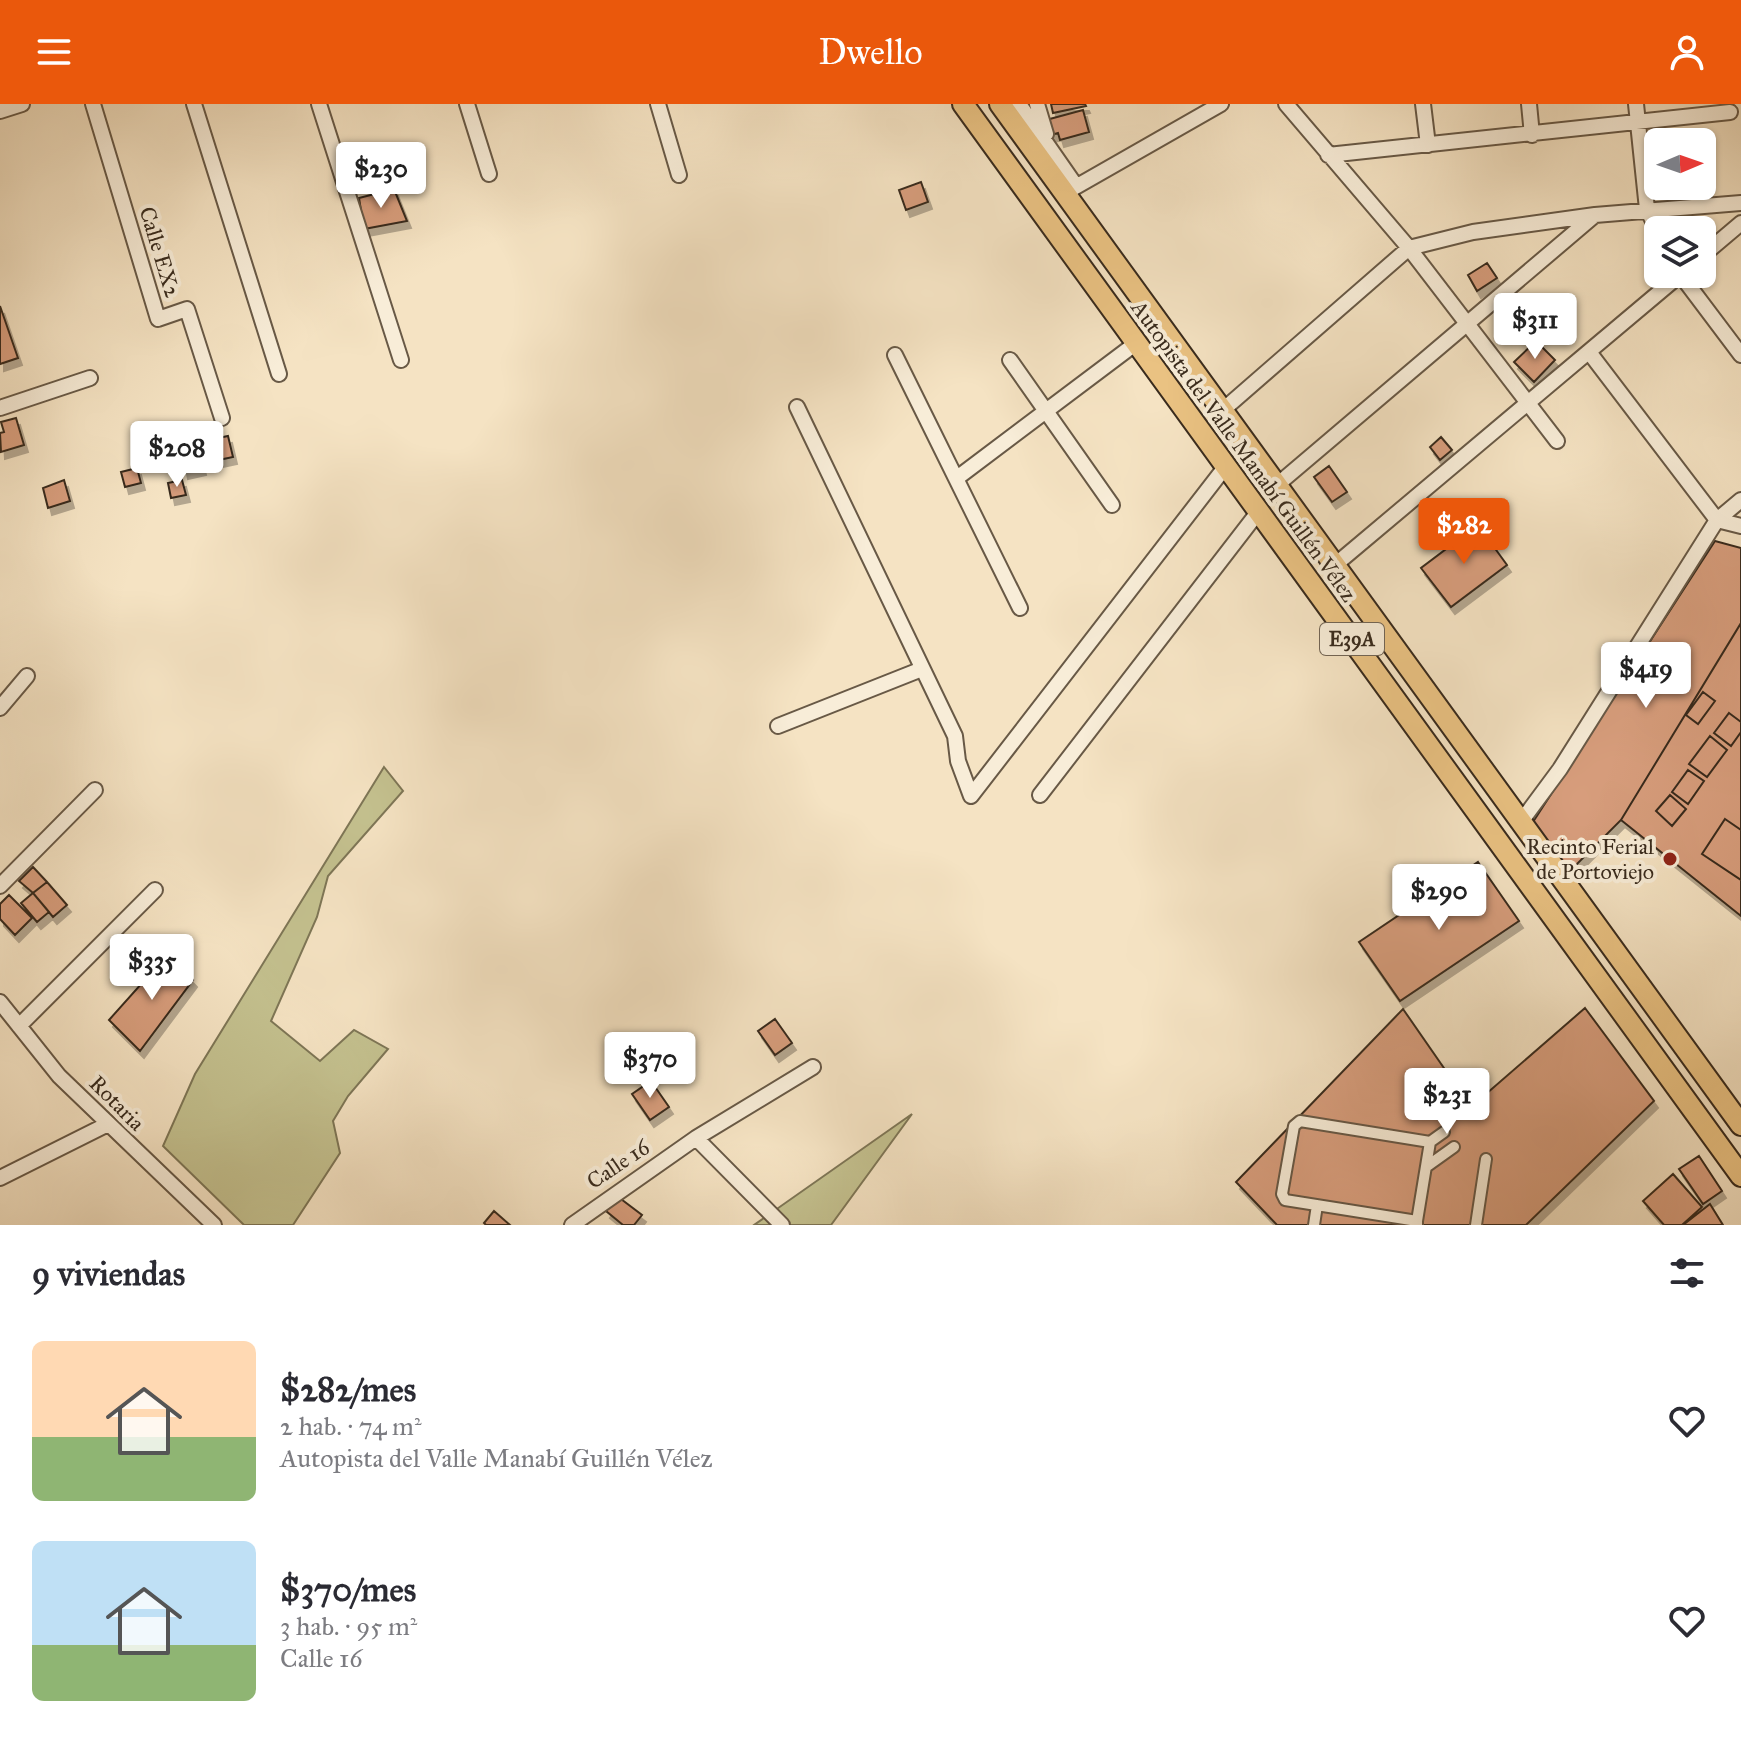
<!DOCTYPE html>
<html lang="es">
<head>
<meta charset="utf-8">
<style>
	body { margin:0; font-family:"IM FELL Great Primer",serif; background:#f2f2f3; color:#2b2b33; height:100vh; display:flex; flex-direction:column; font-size:30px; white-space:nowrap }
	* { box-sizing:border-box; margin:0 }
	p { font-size:26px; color:#7c7c81 }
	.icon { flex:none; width:44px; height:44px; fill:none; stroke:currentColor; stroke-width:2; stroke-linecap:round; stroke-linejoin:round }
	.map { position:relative; height:1121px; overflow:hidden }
	.sheet { display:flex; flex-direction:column; background:#fff; flex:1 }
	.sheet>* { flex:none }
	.needle { width:52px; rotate:88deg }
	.fabs { position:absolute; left:1644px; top:24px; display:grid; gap:16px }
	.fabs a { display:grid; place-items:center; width:72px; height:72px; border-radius:12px; background:#fff; box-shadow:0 2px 6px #0004; font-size:40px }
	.price { position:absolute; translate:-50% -68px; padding:0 18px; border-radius:8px; background:#fff; color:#222; font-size:26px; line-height:52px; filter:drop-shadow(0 2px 4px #0008) }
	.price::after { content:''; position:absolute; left:50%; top:48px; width:24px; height:18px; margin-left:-12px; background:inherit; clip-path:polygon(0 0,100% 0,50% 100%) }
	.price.selected { background:#ea580c; color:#fff }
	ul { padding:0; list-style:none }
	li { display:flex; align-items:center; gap:24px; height:200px; padding:0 32px }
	li span { display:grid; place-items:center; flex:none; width:224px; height:160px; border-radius:12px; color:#555 }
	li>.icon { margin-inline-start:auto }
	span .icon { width:96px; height:96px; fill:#fffc; stroke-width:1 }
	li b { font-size:34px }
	h2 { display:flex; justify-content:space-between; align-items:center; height:96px; padding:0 32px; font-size:34px }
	header { display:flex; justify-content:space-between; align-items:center; height:104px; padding:0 32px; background:#ea580c; color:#fff; font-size:36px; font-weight:600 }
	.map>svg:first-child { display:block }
</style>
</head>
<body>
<header><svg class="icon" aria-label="menu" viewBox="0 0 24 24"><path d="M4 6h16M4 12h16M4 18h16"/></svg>Dwello<svg class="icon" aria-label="person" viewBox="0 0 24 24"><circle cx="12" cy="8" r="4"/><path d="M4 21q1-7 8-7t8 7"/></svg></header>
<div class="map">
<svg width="1741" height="1121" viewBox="0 0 1741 1121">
	<defs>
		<filter id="shadow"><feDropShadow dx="4" dy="7" stdDeviation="0" flood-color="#0004"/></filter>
	</defs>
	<rect width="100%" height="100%" fill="#f5e3c3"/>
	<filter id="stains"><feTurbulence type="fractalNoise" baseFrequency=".0025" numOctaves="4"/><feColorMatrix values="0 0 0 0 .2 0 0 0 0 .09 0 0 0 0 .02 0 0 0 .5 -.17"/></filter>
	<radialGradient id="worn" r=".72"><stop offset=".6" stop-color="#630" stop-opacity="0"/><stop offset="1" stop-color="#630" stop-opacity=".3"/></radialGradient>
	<path fill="#c4c18f" stroke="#7e7656" stroke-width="2" d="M384,663L403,687L328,772L317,813L271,917L320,957L354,926L388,945L348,992L333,1017L340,1049L293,1121H244L163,1042L195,970Z
		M912,1010L831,1121H754Z"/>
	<path fill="#d79d7b" stroke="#392b1d" stroke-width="2" filter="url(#shadow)" d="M1051,0H1085L1086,2L1053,9Z
		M1083,6L1089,28L1060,36L1058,29L1051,31L1046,16Z
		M921,78L928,98L906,106L899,86Z
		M394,85L407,117L364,125L359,94Z
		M1487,159L1497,174L1477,187L1468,171Z
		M0,202L18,254L0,260Z
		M1536,237L1555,256L1534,278L1514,258Z
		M16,314L24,341L1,348L0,329L4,328L1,318Z
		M228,332L233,353L214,357L209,336Z
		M1441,333L1452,346L1440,356L1430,343Z
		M198,348L202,364L184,368L181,352Z
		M1329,362L1347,388L1332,398L1314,373Z
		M137,364L141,379L125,383L121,368Z
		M64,376L70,397L48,404L43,384Z
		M182,376L186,391L171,394L168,379Z
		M1478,421L1507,461L1451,503L1421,464Z
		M1715,437L1741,444V519L1621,716L1570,767L1533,718Z
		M1741,519V812L1621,716Z
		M1703,588L1715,597L1698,620L1686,611Z
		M1729,609L1741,618V628L1731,642L1714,629Z
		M1710,632L1727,646L1707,673L1689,660Z
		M1688,666L1704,677L1688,700L1672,688Z
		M1670,691L1686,705L1672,722L1656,707Z
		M1725,715L1741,726V776L1702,750Z
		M1478,758L1519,817L1400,897L1359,838Z
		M33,763L47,778L33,789L19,777Z
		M47,778L67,801L53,813L33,789Z
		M33,789L49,808L37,818L21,799Z
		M9,791L32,814L15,831L0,815V800Z
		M168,850L193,876L140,947L109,916Z
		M1585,904L1654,997L1526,1121H1277L1236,1078L1403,905L1471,1003Z
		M775,915L792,939L775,951L758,927Z
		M651,977L669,1003L650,1016L632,990Z
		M1699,1052L1722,1087L1703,1100L1679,1065Z
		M1673,1070L1702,1103L1682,1121H1664L1643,1097Z
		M617,1092L642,1111L634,1121H623L606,1107Z
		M1710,1100L1723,1121H1683Z
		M494,1107L510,1121H486L484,1119Z"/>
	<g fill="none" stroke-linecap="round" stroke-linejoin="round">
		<g stroke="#685946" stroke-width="14">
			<path id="pedestrian" d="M1426,1063L1454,1043
				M1417,1117L1430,1038
				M1314,1121L1317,1101
				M1417,1121V1117L1285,1096L1282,1090L1294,1022L1300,1017L1430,1038L1444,1028
				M1476,1121L1486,1055"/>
		</g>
		<g stroke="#685946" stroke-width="18">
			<path id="minor" d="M93,0L158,215L187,205L222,314
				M194,0L279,270
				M319,0L401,256
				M467,0L489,70
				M658,0L679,71
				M1019,0L1076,82
				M1037,0L1046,30
				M1286,0L1409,144L1557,337
				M1423,0L1428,41
				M1529,0L1532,31
				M1636,0L1647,105L1658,127
				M0,7L22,0
				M1328,51L1730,8
				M1065,89L1221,0
				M1702,152L1741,119
				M1680,170L1741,251
				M1589,248L1717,416L1741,396
				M895,251L1020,504
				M1010,256L1112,401
				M797,303L955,632L958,657L971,692L1226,362
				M0,304L90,274
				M1223,306L1409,144L1473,128L1595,111
				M957,374L1135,240
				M1277,381L1595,111L1741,99
				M1335,461L1681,170
				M0,604L27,572
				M778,622L922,565
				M1040,691L1259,407
				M1520,719L1560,665L1717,416L1741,422
				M0,782L95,686
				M0,898L59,972L214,1121
				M19,922L155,786
				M696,1034L782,1121
				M0,1074L106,1021
				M572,1121L696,1034L813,963"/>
		</g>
		<g stroke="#392b1d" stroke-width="24">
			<path id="primary" d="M963,0L1741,1072
				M1000,0L1741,1021"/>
		</g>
		<use href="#pedestrian" stroke="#f8edd8" stroke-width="10"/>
		<use href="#minor" stroke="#f8edd8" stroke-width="14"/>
		<use href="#primary" stroke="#eac282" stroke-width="20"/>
	</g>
	<circle fill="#8f2418" stroke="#f8edd8" stroke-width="3" cx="1670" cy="755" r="8"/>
	<g text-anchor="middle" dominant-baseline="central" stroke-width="8" stroke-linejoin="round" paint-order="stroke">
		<rect fill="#f8edd8" stroke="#726555" stroke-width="2" x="1320" y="519" width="64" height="32" rx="6"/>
		<g font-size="20" font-weight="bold" fill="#392b1d">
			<text x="1352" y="535">E39A</text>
		</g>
		<g font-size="22" fill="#392b1d" stroke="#f8edd8">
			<text transform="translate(160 148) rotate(73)">Calle EX2</text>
			<text transform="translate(1244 347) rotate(54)">Autopista del Valle Manabí Guillén Vélez</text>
			<text transform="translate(117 999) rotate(45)">Rotaria</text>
			<text transform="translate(618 1060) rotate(-34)">Calle 16</text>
		</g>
		<g font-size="22" fill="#392b1d" stroke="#f8edd8" text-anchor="end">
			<text x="1654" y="742">Recinto Ferial<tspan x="1654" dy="25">de Portoviejo</tspan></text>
		</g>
	</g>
	<rect width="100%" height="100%" filter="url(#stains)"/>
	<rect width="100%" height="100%" fill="url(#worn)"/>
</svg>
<div class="fabs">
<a><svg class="needle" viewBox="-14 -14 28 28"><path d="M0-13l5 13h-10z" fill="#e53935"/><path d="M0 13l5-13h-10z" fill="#7c7c81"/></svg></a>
<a><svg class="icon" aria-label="layers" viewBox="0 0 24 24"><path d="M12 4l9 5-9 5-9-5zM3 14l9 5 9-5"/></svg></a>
</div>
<b class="price" style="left:381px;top:106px">$230</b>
<b class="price" style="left:1535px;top:257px">$311</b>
<b class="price" style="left:177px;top:385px">$208</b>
<b class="price selected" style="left:1464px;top:462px">$282</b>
<b class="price" style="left:1646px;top:606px">$419</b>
<b class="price" style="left:1439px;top:828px">$290</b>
<b class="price" style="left:152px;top:898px">$335</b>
<b class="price" style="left:650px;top:996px">$370</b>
<b class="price" style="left:1447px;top:1032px">$231</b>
</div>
<section class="sheet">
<h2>9 viviendas<svg class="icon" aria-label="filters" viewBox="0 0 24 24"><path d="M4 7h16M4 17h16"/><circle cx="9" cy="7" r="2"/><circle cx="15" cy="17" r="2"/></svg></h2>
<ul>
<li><span style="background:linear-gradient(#ffd9b3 60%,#8fb573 0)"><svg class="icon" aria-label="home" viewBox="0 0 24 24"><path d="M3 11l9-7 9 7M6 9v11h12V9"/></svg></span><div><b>$282/mes</b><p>2 hab. · 74 m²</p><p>Autopista del Valle Manabí Guillén Vélez</p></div><svg class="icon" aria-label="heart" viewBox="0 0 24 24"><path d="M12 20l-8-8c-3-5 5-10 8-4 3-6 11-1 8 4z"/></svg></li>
<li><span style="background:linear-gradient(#bfe0f5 65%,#8fb573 0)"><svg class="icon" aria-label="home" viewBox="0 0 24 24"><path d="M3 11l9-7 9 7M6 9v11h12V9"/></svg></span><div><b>$370/mes</b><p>3 hab. · 95 m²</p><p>Calle 16</p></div><svg class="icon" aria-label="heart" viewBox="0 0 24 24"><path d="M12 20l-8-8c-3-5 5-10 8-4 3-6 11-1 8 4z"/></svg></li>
</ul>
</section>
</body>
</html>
